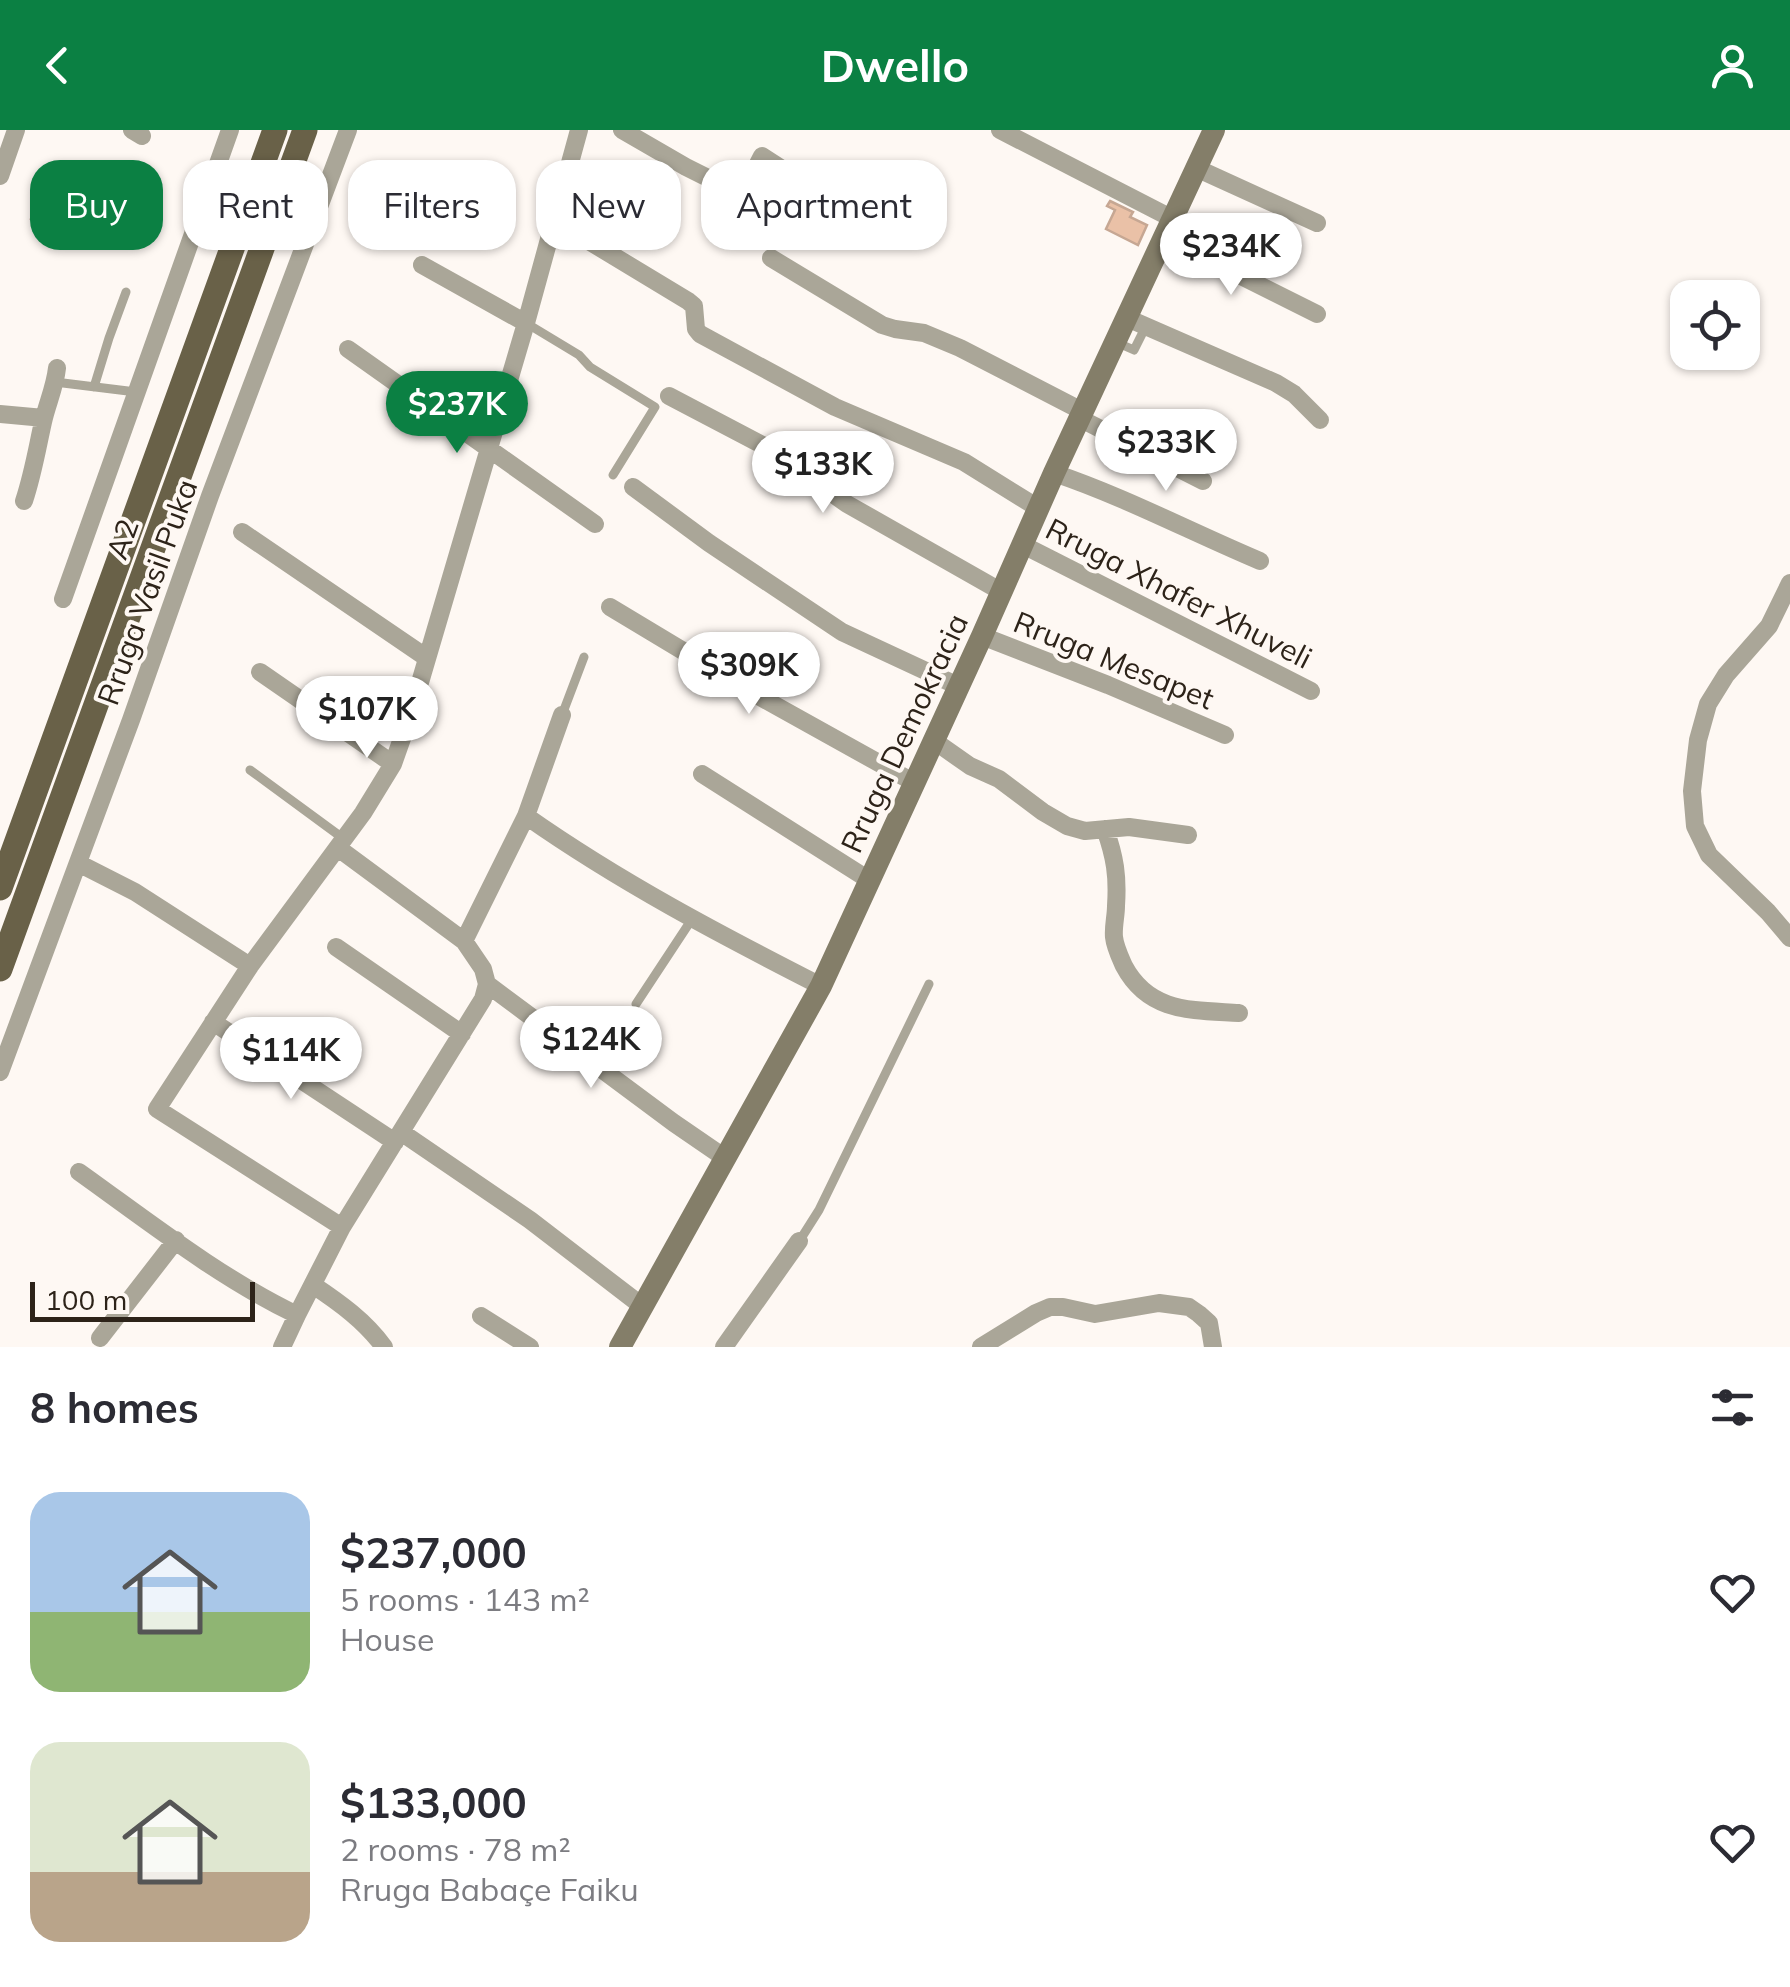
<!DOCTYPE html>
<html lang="en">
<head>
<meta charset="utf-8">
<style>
	body { margin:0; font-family:Mulish,sans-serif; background:#f2f2f3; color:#2b2b33; height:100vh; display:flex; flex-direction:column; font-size:38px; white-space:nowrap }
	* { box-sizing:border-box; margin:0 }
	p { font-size:32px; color:#7c7c81 }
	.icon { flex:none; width:55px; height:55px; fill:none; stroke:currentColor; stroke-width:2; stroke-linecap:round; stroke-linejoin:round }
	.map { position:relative; height:1217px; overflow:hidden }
	.sheet { display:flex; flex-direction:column; background:#fff; flex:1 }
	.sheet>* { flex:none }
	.guide { position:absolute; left:30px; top:30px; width:1000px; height:90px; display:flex; gap:20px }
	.fabs { position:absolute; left:1670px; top:150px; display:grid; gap:20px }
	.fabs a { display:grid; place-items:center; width:90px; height:90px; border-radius:20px; background:#fff; box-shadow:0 2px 8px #0004; font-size:50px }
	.scale { position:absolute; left:30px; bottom:25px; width:225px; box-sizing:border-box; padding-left:10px; border:5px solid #2d2319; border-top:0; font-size:28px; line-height:35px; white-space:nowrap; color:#2d2319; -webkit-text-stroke:8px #fef8f3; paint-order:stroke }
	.price { position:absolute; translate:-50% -85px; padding:0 22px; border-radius:35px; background:#fff; color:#222; font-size:32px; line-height:65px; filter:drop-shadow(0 2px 5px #0008) }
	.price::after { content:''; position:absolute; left:50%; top:60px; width:30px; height:22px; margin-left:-15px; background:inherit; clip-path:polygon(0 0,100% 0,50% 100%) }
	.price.current { background:#0b8043; color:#fff }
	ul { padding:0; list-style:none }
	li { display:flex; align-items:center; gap:30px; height:250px; padding:0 30px }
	li span { display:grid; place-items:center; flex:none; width:280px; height:200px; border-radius:30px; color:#555 }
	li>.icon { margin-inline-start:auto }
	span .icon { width:120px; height:120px; fill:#fffc; stroke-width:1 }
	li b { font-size:42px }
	h2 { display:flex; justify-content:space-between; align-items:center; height:120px; padding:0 30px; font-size:42px }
	.pill { padding:0 35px; border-radius:30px; background:#fff; box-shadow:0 2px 8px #0004; font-size:35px; line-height:90px }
	.pill.current { background:#0b8043; color:#fff }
	header { display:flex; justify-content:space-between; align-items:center; height:130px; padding:0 30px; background:#0b8043; color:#fff; font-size:45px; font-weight:700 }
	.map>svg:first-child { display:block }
</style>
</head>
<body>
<header><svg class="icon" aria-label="back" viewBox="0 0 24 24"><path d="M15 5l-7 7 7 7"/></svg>Dwello<svg class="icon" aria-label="person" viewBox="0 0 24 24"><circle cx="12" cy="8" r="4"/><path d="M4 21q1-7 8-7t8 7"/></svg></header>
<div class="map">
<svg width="1790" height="1217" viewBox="0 0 1790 1217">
	<rect width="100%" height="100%" fill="#fef8f3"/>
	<path fill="#eac1a7" stroke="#c6a793" stroke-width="2.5" d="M37,66L68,76L61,98L31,89Z
		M1110,71L1133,82L1130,87L1147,95L1138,115L1106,99L1115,80L1107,76Z"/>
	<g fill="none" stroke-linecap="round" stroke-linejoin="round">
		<path stroke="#aaa698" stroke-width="9" d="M526,193L579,225L590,237L655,277L613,345
			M1118,213L1134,220L1146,196
			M55,252L136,262
			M94,257L109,208L126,162
			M562,585L584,527
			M250,640L344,709
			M636,874L692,789
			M800,1110L819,1080L929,854"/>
		<path stroke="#aaa698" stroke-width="18" d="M132,0L142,6
			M622,0L686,37L742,65L762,26L844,79L890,105
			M1000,0L1173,89
			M1196,38L1317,93
			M0,46L16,0
			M554,90L688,171L694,176L696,199L700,204L835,277L964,332L1038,378
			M1161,114L1217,134L1317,184
			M771,128L882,195L895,199L924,203L960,218L1082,281
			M422,135L526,193
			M1127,188L1276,253L1294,264L1320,290
			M348,219L595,394
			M669,266L770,319L847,374L1002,462
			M0,284L44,288
			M1079,288L1203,351
			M1054,343C1125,367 1191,402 1260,431
			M633,357L709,413L842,502L958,556
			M24,371C33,344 37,319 43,292C47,274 55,257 57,238
			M242,402L427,528
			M1023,415L1311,561
			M1790,453L1769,496L1726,545L1708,574L1698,610L1692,661L1695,696L1709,725L1768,782L1790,808
			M63,469L230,0
			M610,477L753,563L913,652
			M982,506L1108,555L1225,605
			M260,542L393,634
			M933,610L970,636L999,649L1043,682L1067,696L1085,701L1129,697L1188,705
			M702,644L869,750
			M526,686C620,752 719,804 821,856
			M1105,699C1115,727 1118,746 1116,776C1116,786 1113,797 1114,807C1115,817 1120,827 1124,836C1149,883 1192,880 1239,883
			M78,733L135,762L250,836
			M464,811L526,686L562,585
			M336,817L462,904
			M487,854L674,993L725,1028
			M213,892L395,1012
			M0,942L131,590L210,366L348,0
			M401,1002L530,1090L642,1176
			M79,1042C149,1092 220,1148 297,1185L342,1097L483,869L487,854L483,839L464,811L338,718
			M342,1097L157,979L250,836L363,683L393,634L411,583L526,193L579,0
			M313,1155C340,1173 365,1191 384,1217
			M481,1186L530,1217
			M100,1208L176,1110
			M282,1217L297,1185
			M724,1217L799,1111
			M981,1217L1036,1183L1050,1177H1063L1095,1184L1159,1173L1189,1177L1199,1184L1209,1193L1213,1217"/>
		<path stroke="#847e69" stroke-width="22" d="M620,1217L821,856L982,506L1054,343L1214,0"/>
		<path stroke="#696148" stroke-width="25" d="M0,758L275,0
			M0,839L305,0"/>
	</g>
	<g text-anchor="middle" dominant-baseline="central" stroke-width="8" stroke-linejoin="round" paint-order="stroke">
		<g font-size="30" fill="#2d2319" stroke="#fef8f3">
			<text transform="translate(122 409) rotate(-70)">A2</text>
			<text transform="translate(147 462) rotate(-70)">Rruga Vasil Puka</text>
			<text transform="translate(1179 463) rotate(27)">Rruga Xhafer Xhuveli</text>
			<text transform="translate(1114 530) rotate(22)">Rruga Mesapet</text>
			<text transform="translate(904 603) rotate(-65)">Rruga Demokracia</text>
		</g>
	</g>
</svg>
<div class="fabs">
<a><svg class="icon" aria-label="locate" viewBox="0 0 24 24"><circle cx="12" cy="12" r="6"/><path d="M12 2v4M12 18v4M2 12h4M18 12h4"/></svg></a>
</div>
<div class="scale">100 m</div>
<b class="price" style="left:1231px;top:168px">$234K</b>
<b class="price current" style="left:457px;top:326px">$237K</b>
<b class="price" style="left:1166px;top:364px">$233K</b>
<b class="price" style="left:823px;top:386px">$133K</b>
<b class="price" style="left:749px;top:587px">$309K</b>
<b class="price" style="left:367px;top:631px">$107K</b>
<b class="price" style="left:591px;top:961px">$124K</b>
<b class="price" style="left:291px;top:972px">$114K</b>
<div class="guide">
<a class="pill current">Buy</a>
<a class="pill">Rent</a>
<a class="pill">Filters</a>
<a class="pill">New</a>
<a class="pill">Apartment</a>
</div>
</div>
<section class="sheet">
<h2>8 homes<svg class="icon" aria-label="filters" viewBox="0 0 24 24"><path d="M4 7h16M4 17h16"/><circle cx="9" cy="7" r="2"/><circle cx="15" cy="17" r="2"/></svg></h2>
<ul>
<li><span style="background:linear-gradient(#a9c7e8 60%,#8fb573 0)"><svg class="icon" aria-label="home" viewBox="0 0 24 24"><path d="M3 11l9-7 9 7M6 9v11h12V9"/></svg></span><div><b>$237,000</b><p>5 rooms · 143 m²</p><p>House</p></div><svg class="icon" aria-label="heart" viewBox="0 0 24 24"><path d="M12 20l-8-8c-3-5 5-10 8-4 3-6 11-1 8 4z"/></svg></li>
<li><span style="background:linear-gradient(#dfe7d0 65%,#b9a48a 0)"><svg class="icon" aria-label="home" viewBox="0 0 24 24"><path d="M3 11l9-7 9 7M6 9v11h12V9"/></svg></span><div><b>$133,000</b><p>2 rooms · 78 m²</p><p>Rruga Babaçe Faiku</p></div><svg class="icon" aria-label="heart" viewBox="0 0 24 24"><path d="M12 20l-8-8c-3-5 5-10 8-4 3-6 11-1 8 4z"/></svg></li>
</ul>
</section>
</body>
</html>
